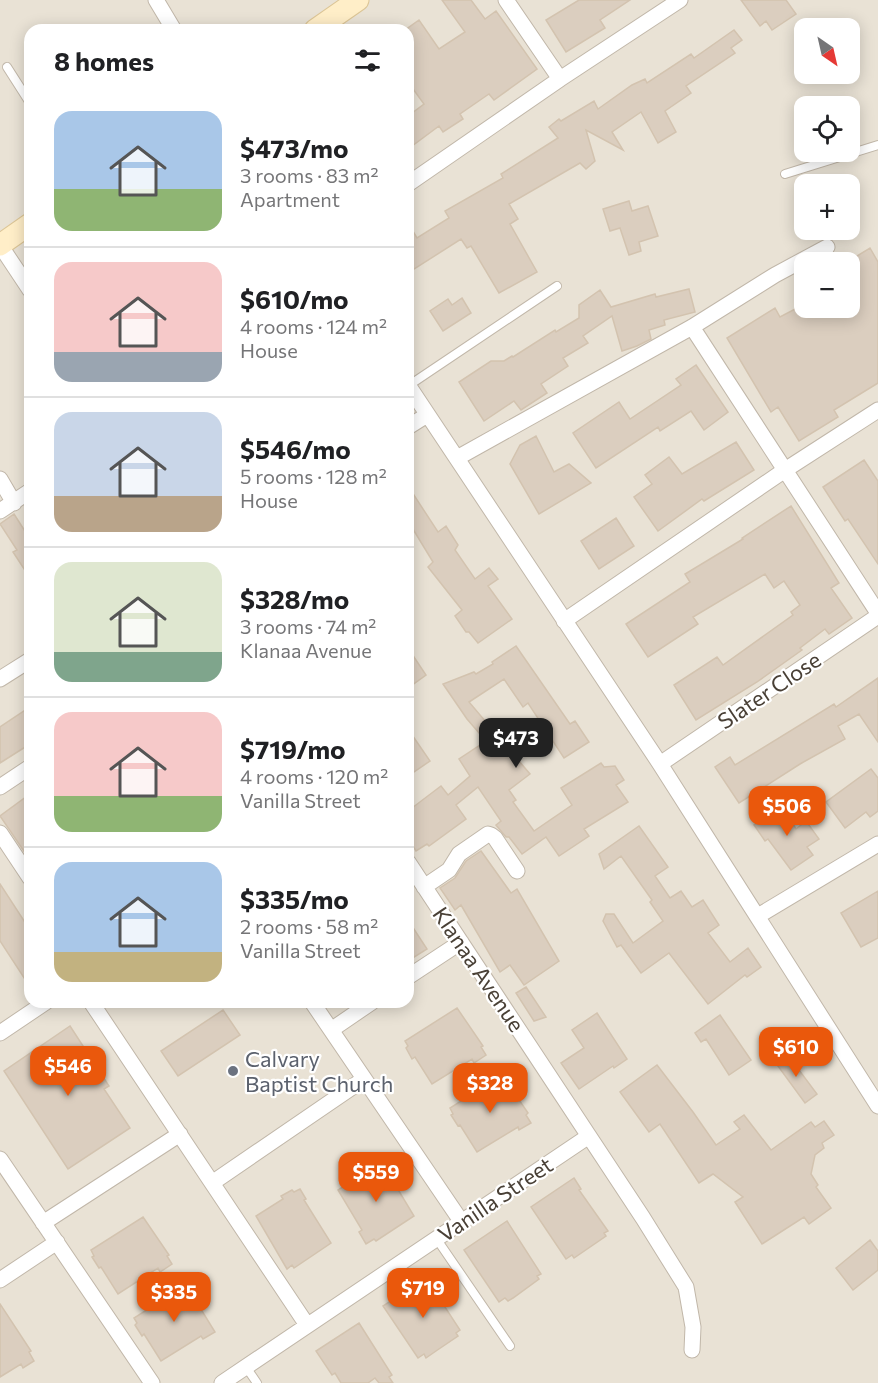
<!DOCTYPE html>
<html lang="en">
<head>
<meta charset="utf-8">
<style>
	body { margin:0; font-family:Commissioner,sans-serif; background:#f2f2f2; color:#202124; height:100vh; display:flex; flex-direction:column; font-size:22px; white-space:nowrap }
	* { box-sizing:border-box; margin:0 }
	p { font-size:20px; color:#757577 }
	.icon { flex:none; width:33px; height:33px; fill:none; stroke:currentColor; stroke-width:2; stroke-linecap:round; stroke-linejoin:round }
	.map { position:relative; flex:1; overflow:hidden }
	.drawer { position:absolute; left:24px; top:24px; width:390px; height:984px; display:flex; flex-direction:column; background:#fff; border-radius:18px; box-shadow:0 3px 15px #0003 }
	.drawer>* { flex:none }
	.needle { width:39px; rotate:146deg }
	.buttons { position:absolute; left:794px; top:18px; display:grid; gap:12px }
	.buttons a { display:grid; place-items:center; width:66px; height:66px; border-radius:12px; background:#fff; box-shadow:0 3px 15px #0003; font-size:30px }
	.price { position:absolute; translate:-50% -51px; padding:0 14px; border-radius:12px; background:#ea580c; color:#fff; font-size:20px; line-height:39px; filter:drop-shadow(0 2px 3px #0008) }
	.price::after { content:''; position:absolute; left:50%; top:36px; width:18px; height:14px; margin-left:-9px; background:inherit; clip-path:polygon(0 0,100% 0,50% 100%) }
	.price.active { background:#222; color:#fff }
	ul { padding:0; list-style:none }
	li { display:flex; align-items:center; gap:18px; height:150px; padding:0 30px }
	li+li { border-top:2px solid #e0e0e0 }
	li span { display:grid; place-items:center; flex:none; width:168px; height:120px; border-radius:18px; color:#555 }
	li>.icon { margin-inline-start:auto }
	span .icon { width:72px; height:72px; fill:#fffc; stroke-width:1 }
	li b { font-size:26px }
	h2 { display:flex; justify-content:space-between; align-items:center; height:72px; padding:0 30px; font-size:26px }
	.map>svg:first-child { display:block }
</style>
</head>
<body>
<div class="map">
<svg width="878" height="1383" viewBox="0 0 878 1383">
	<rect width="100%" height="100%" fill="#f5f0e8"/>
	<path fill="#e9e2d5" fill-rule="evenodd" d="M0,0H878V1383H0ZM804,28H849V74H804ZM30,30H408V1002H30ZM804,106H849V152H804ZM804,184H849V230H804ZM804,262H849V308H804Z"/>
	<path fill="#dbcebf" stroke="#d3c3af" stroke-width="1.5" d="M442,0H471L485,19L496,11L537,69L494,100L489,94L486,96L460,114L463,119L443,132L439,126L408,149V116L424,104L408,82V28L419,20L439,49L465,32Z
		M579,0H630L600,20L605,28L566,52L546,20Z
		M741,0H786L796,14L772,30L766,21L760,26Z
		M734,30L742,40L731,48L735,53L686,86L691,93L665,111L676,132L658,143L641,112L612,132L623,150L586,130L595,161L586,169L580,163L509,204L518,219L510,224L537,272L499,293L471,246L467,248L461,239L408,273V223L417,238L449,218L445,211L503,178L501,174L558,138L549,127L559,119L561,121L594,101L598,109L632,85L645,79L647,83L691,54L694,58Z
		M629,201L632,211L648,206L658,236L639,242L641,251L629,255L620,228L610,231L603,209Z
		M870,248L878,262V383L834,410L838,417L799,441L778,407L771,412L727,338L775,308L780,317L797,308H849V261Z
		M689,289L695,312L664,320L665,325L649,330L651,339L637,346L622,351L612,316L583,336L588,343L563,358L568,366L541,384L547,393L521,410L514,401L484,421L459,382L491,361H504L512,356L513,357L555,330L556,332L579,318V305L600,290L611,307L655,294L656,297Z
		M462,298L471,313L443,331L430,311L448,299L452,305Z
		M696,365L728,412L704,430L691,411L660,431L658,427L596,468L573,433L619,402L630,419L681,385L676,379Z
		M536,436L554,472L569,464L591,483L539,514L510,464L520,445Z
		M736,442L754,470L704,501L702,499L658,531L634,497L652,484L645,475L669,457L682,474Z
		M864,460L878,481V564L848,519L845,521L823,487Z
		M408,486L438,532L446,526L458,545L455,550L475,579L489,568L498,579L488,586L512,619L478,643L469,632H466L455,616L462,610L428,567L433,562L408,521Z
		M791,506L839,583L831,588L852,618L829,634L825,629L800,648L802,650L757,682L696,720L674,685L717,657L723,665L793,615L791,612L800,605L784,581L774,588L765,574L693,617L698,624L648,657L626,624L690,582L685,574L743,539L742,538Z
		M14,514L30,539V578L13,552L17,550L0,524Z
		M616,518L634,546L599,569L581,541Z
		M516,646L570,724L575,721L589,742L564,758L528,703L523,707L504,679L469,702L530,774L509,790L516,800L513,802L534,831L572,805L561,788L601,763L604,767L615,766L624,780L616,785L628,802L584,829L589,836L559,856L546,837L522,854L509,837H506L496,825L501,821L478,787L456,805L466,819L429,846L427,844L416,851L408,838V811L441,786L448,795L470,776L459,759L486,741L467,719L443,684L474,672L476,674L493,664L492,662Z
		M408,648L426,675L408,688Z
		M878,678V742L859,714L838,726L845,739L800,764L739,803L715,767L730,757L735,765L834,704L836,707Z
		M30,707V744L0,763V727Z
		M408,729L430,761L408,776Z
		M871,769L878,778V811L870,817L866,812L845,828L826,802Z
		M30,794V860L0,816Z
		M781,806L796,829L806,821L819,839L807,847L813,855L791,870L768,839L765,841L754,825Z
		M639,826L668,867L655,876L670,898L681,891L692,907L703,900L719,925L708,933L730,962L748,948L761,967L747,977L745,975L708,1004L669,953L641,973L621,945L617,947L603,921L606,914H614L633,943L663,921L650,902L652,900L621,856L604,869L599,854Z
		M481,851L511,893L517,889L559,961L524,985L510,965L500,972L461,905L455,910L440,888L455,878L466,861Z
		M0,884L30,930V987L0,941Z
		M878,891V938L861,947L841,913Z
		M408,920L427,949L408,961Z
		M526,987L546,1017L534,1021L516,993Z
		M457,1008L483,1046L481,1047L486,1055L474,1063L472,1059L432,1084L415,1057L412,1059L406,1048L408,1046L405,1041Z
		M223,1010L240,1035L178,1076L161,1051Z
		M597,1013L627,1059L614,1068L613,1066L579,1089L561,1063L584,1048L572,1030Z
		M720,1015L751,1060L729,1075L706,1039L701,1042L695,1033Z
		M70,1026L109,1086L104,1089L130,1128L68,1169L4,1071Z
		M787,1054L817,1094L805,1103L775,1062Z
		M657,1065L693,1112L716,1145L740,1129L734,1122L744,1115L771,1150L811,1122L815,1127L824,1121L834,1135L822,1143L824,1148L815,1155L811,1174L818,1185L816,1187L831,1208L809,1224L804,1217L762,1244L735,1202L743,1197L713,1174L699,1183L660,1124L649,1132L620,1092Z
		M502,1075L528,1113L526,1115L531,1123L519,1130L518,1127L477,1152L460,1125L458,1126L451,1115L453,1114L450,1108Z
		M382,1163L414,1216L376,1241L374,1239L366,1244L359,1232L362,1230L338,1190L365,1173L363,1171L375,1164L376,1167Z
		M574,1178L581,1189L579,1190L608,1231L604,1233L606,1236L574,1258L572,1255L566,1259L531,1207Z
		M300,1189L306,1199L304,1200L331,1243L294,1268L292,1265L287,1269L256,1216L283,1199L281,1196L292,1190L294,1192Z
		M143,1217L169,1255L167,1256L172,1264L160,1272L158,1268L118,1294L101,1267L99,1268L92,1257L94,1256L91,1250Z
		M507,1221L541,1274L537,1276L539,1279L513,1298L508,1301L505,1298L499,1302L464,1250Z
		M870,1240L878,1251V1270L853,1290L836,1268Z
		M426,1278L460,1330L456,1333L458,1336L436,1351L426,1358L424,1354L418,1358L383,1306Z
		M186,1285L215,1332L203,1339L201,1336L161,1361L144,1334L142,1336L135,1325L137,1323L134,1318Z
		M0,1304L31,1351L29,1352L34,1361L23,1368L21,1364L0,1377Z
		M359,1323L392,1375L389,1377L393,1383H379L375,1378L368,1383H341L335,1373L332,1375L316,1351Z"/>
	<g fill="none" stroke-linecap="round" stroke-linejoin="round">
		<g stroke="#c1b7a9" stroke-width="10">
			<path id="lane" d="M7,67L30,103
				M785,174L878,145
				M408,386L557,286
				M436,1238L510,1346
				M246,1367L257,1383"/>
		</g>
		<g stroke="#c1b7a9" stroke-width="17">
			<path id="street" d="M156,0L174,30
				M506,0L560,79
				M408,184L560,79L680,0
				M0,245L30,290
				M692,327L878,613
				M408,385L660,764L878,1106
				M408,427L427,415
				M457,458L692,327L775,275L827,247
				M0,479L14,503
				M0,511L30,491
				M564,621L785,470L878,410
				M0,679L30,660
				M660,764L878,616
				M0,787L30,767
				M0,833L30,878
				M408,862L643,1218L686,1287L693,1327L692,1350
				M424,887L449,870L459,854L488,834L491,835L495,838L517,871
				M758,916L878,844
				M408,977L461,942
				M91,1002L307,1325
				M312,1002L461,1221
				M331,1030L372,1002
				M0,1033L46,1002
				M0,1159L152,1383
				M212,1183L364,1079
				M43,1223L180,1134
				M0,1280L57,1242
				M222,1383L589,1136"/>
		</g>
		<g stroke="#dcc596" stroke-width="23">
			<path id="secondary" d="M315,30L358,0
				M0,245L30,224"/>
		</g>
		<use href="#lane" stroke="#fff" stroke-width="8"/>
		<use href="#street" stroke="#fff" stroke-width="15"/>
		<use href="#secondary" stroke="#ffeec8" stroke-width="21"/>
	</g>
	<circle fill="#6b7280" stroke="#fff" stroke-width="2" cx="233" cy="1071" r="6"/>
	<g text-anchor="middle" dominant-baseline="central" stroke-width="4.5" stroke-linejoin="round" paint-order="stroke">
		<g font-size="22" fill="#494036" stroke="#fff">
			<text transform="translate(769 690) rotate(-34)">Slater Close</text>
			<text transform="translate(479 969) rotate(56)">Klanaa Avenue</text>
			<text transform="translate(495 1199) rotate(-34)">Vanilla Street</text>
		</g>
		<g font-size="22" fill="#5b616d" stroke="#fff" text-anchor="start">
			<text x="245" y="1058">Calvary<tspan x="245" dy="25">Baptist Church</tspan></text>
		</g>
	</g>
</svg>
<div class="buttons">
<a><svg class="needle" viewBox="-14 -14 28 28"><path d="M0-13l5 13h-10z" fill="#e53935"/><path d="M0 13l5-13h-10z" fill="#757577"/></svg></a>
<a><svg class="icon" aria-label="locate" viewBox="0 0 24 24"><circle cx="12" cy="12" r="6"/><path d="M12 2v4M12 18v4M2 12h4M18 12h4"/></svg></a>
<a>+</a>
<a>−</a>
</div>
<b class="price active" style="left:516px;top:769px">$473</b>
<b class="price" style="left:787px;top:837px">$506</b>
<b class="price" style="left:796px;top:1078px">$610</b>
<b class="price" style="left:68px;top:1097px">$546</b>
<b class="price" style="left:490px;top:1114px">$328</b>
<b class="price" style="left:376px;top:1203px">$559</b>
<b class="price" style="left:423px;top:1319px">$719</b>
<b class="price" style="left:174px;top:1323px">$335</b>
<section class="drawer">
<h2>8 homes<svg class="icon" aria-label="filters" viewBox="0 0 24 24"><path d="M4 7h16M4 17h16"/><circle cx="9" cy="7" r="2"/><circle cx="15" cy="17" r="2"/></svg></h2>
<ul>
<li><span style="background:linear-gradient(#a9c7e8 65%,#8fb573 0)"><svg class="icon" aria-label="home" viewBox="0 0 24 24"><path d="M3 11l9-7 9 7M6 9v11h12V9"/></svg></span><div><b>$473/mo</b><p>3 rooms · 83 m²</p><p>Apartment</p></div></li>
<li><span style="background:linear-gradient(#f6c9c9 75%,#9aa5b1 0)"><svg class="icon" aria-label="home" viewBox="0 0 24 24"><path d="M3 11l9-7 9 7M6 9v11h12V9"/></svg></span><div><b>$610/mo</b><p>4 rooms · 124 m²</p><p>House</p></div></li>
<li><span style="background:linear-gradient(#c9d6e8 70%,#b9a48a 0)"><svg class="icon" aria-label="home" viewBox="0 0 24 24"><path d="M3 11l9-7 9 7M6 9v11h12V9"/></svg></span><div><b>$546/mo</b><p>5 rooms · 128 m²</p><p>House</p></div></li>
<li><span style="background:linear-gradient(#dfe7d0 75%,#7fa58c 0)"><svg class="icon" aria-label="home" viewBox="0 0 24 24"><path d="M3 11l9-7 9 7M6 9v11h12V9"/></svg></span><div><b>$328/mo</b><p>3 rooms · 74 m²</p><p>Klanaa Avenue</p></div></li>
<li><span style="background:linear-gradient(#f6c9c9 70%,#8fb573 0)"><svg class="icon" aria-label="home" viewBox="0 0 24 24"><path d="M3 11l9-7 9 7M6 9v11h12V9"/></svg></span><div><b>$719/mo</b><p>4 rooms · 120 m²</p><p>Vanilla Street</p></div></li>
<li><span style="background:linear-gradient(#a9c7e8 75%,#c2b280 0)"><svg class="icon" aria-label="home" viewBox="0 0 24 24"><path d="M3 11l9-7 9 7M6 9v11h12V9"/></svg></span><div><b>$335/mo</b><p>2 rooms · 58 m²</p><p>Vanilla Street</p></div></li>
</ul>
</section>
</div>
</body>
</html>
